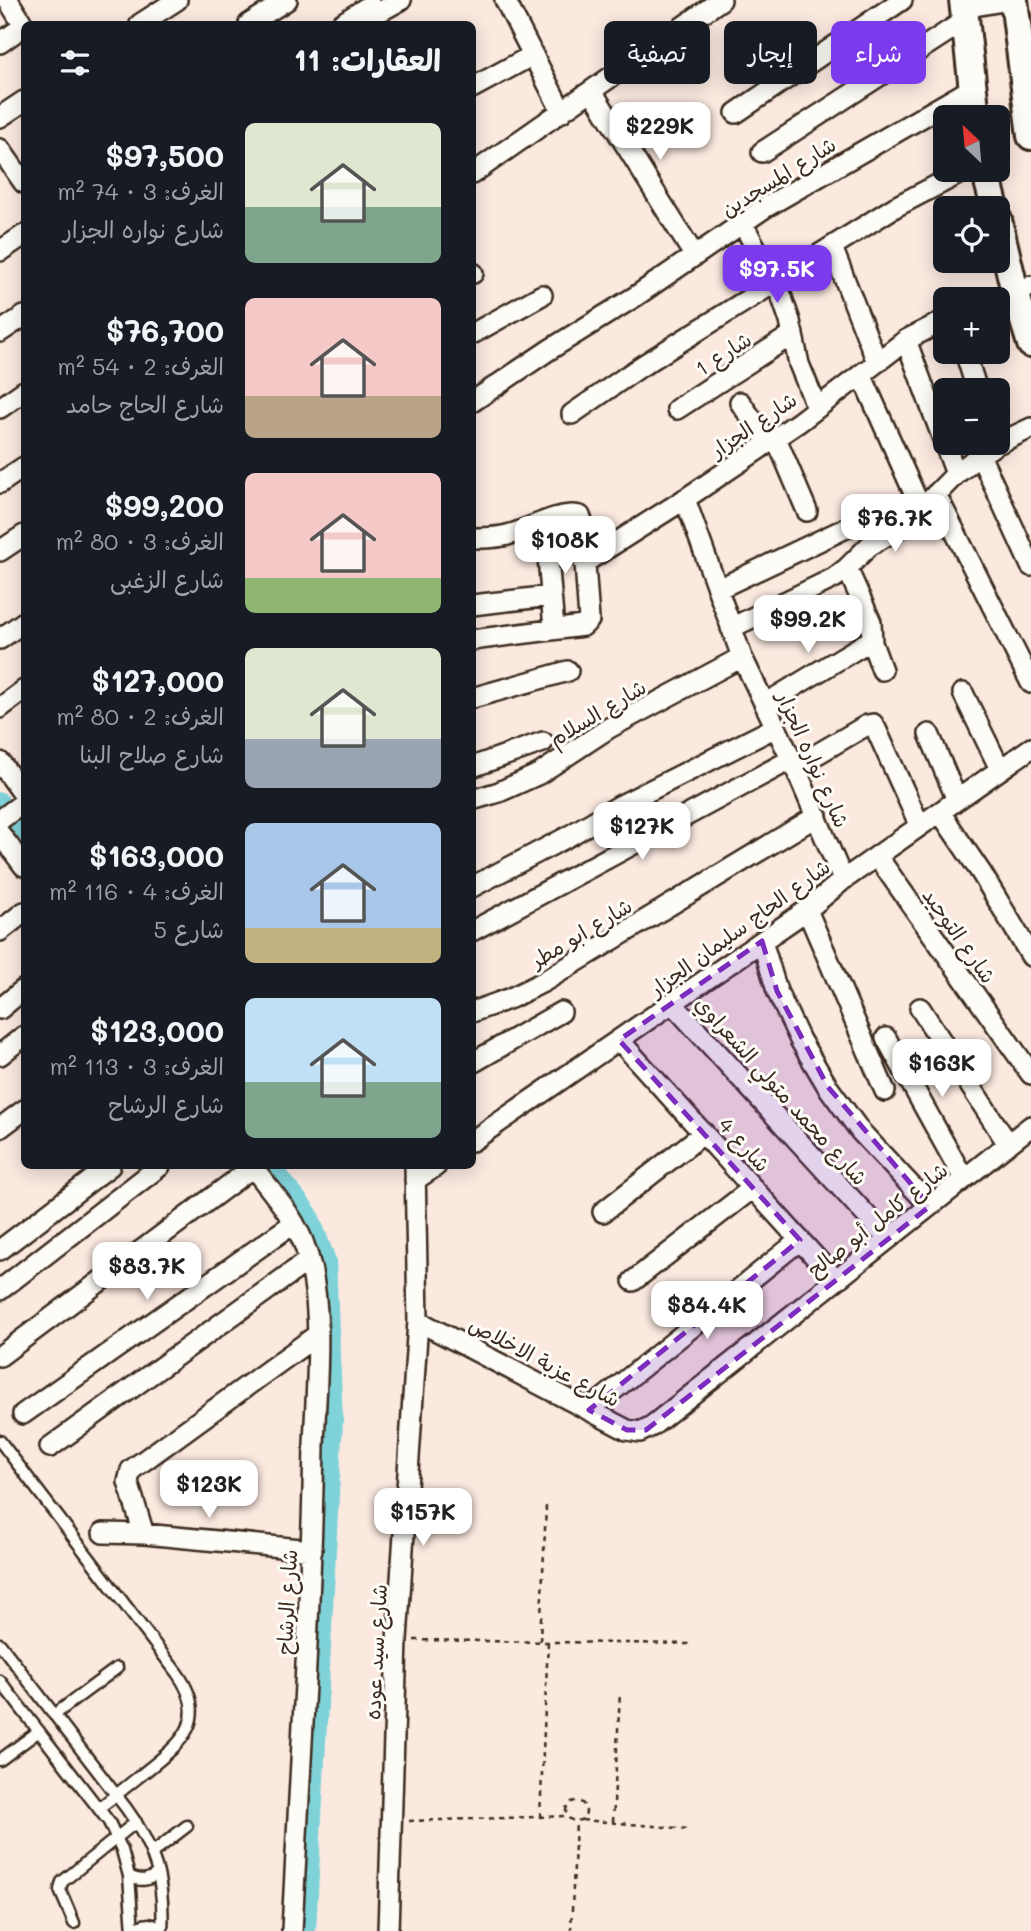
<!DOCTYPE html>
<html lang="ar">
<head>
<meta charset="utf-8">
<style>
	body { margin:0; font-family:Mali,"Playpen Sans Arabic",sans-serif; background:#20242c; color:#f1f3f6; direction:rtl; height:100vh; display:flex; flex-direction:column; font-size:26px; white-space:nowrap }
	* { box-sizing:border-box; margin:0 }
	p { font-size:23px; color:#9ea1a6 }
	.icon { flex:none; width:38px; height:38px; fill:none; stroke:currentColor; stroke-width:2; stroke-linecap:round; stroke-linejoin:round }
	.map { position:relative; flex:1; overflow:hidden; direction:ltr }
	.sheet { position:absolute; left:21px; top:21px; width:455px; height:1148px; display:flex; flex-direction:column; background:#171b24; border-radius:10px; box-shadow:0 4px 18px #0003; direction:rtl }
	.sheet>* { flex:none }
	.guide { position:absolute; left:497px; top:21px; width:429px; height:63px; direction:rtl; display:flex; gap:14px }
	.needle { width:46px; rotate:334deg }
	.controls { position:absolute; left:933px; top:105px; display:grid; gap:14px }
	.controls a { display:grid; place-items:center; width:77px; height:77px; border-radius:10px; background:#171b24; box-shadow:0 4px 18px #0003; font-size:35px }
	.price { position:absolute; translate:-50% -60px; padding:0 16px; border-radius:14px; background:#fff; color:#222; font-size:23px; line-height:46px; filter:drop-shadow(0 2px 4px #0008) }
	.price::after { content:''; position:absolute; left:50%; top:42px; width:21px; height:16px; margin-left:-10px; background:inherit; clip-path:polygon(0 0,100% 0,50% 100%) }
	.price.current { background:#7c3aed; color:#fff }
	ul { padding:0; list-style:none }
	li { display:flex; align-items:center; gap:21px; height:175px; padding:0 35px }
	li span { display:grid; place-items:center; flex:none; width:196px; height:140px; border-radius:10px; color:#555 }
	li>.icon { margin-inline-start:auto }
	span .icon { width:84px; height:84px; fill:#fffc; stroke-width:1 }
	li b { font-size:30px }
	h2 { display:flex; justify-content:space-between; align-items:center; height:84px; padding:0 35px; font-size:30px }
	.chip { padding:0 24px; border-radius:10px; background:#171b24; box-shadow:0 4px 18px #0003; font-size:24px; line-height:63px }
	.chip.current { background:#7c3aed; color:#fff }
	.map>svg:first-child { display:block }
</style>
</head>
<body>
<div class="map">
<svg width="1031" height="1931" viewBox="0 0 1031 1931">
	<rect width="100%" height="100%" fill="#fbe9e0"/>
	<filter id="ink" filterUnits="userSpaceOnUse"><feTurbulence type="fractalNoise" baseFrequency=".0143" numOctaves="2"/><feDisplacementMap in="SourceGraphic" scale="14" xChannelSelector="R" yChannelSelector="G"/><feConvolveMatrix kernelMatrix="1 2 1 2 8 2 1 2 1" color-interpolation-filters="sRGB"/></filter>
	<g filter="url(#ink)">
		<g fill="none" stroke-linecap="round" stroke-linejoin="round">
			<path stroke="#80d2d9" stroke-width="16" d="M0,800L24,833
				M273,1166L310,1213L328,1260L335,1420L308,1931"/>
			<g stroke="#3b2a1e" stroke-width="15">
				<path id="lane" d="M0,1441L177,1673C210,1719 183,1742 146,1771C131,1783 115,1796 99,1808
					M0,1644L126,1808C155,1847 165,1883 162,1931
					M0,1681L109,1822L122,1850L129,1876L133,1931
					M54,1715L117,1668
					M0,1760L39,1731
					M152,1853L187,1826
					M129,1876C140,1882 148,1881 158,1873
					M74,1923L60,1890L62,1882L136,1822
					M133,1930C143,1923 153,1921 160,1931"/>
			</g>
			<g stroke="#3b2a1e" stroke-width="24">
				<path id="street" d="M8,0L24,26
					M505,0L562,112
					M963,8L1009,0
					M372,16L401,0
					M140,24L177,0
					M249,24L287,0
					M341,24L370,5
					M0,43L24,26
					M472,88L533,55
					M592,91L694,255
					M736,113L902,0
					M0,117L24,101
					M0,149L24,183
					M762,152L964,21
					M472,174L721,0
					M743,224L781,295L790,321L799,364L817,408
					M832,247L877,362
					M0,251L24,235
					M472,273H473
					M997,299L1031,286
					M0,332L24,316
					M472,334L542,295
					M906,340L956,474
					M965,352L977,390
					M861,374L922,511
					M472,402L549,350L636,296L766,207L971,89
					M740,402L768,442
					M0,408L24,391
					M677,409L793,334
					M572,414L640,367L895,207L966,170
					M776,438L807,511
					M980,455L1031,566
					M0,483L24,467
					M936,494L1031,683
					M685,499L742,657L795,767L843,880
					M545,521L554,629
					M472,538C485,538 499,538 511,534C529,529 563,510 580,516L582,521L589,620L583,626L472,640
					M0,551L24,535
					M584,563L685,499L799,422L906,340L945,320
					M847,568L871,622L872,643L882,670
					M718,589L865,519
					M472,605L551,596
					M731,628L834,578L847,568L869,546L909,522L956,474L980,455L995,445L1031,428
					M0,639L24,622
					M963,693L1000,769
					M472,698L568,671
					M765,704L871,640
					M0,708L24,690
					M929,734L957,800
					M0,762L24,795
					M472,767L543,742
					M795,767L867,725L873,724L876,729L920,826
					M472,800L499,792L539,774L609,728L742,657
					M940,812L982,874L1031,956
					M0,820L24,802
					M0,834L24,866
					M877,856L1031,1074
					M472,887L569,836L619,806L776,727
					M807,910L885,1091
					M0,931L24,912
					M472,931L792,759
					M762,941L777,991L800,1040L828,1087L860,1131L930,1206
					M672,1003L888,1239
					M920,1008L1008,1144
					M0,1009L24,989
					M472,1012L511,998L543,982L817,816
					M886,1038L964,1179
					M619,1040L836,1280
					M0,1055L24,1036
					M472,1063L561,1012
					M0,1128L24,1110
					M472,1141L807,910L843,880L1031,748
					M252,1166C272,1192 296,1218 306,1250C325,1304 316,1386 314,1445C311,1607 300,1769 292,1931
					M415,1180L436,1166
					M603,1212L704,1133
					M0,1250L110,1166
					M633,1281L753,1188
					M0,1290L160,1166
					M418,1321L627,1430L640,1432L652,1426L1031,1126
					M0,1356L253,1167
					M589,1410L800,1240
					M23,1414L294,1223
					M50,1447L309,1260
					M103,1533L144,1534L312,1550
					M144,1534L128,1482L131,1470L317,1335
					M388,1931L397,1640L418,1321L415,1166"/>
			</g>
			<g stroke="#3b2a1e" stroke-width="32">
				<path id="secondary" d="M963,0L976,117
					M1014,0L1031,136
					M985,170L995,208
					M998,220L1015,292L1031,344"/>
			</g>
			<path stroke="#3b2a1e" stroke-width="2.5" stroke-dasharray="5 5" stroke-linecap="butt" d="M414,1640L690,1644
				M540,1641L546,1506
				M566 1811a10 10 0 1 1 20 0a10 10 0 1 1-20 0Z
				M540,1817L548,1642
				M582,1820L689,1829
				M409,1821L567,1816
				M613,1822L620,1693
				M571,1931L576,1822"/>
			<use href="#lane" stroke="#fdfcf7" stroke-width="10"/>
			<use href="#street" stroke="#fdfcf7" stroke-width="19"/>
			<use href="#secondary" stroke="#fdfcf7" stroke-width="26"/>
		</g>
	</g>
	<path fill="#7b2cbf" fill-opacity="0.2" stroke="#7b2cbf" stroke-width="5" stroke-dasharray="14 9" stroke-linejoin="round" d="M762,941L777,991L828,1087L930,1206L646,1430H627L589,1410L800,1240L619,1040Z"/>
	<g text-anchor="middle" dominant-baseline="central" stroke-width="6" stroke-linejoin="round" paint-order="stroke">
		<g font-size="21" fill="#3b2a1e" stroke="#fdfcf7">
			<text transform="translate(778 176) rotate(-32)">شارع المسجدين</text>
			<text transform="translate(723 353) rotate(-33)">شارع 1</text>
			<text transform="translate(753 424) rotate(-34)">شارع الجزار</text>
			<text transform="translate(597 712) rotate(-31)">شارع السلام</text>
			<text transform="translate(814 759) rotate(66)">شارع نواره الجزار</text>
			<text transform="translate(739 927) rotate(-36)">شارع الحاج سليمان الجزار</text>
			<text transform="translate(581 932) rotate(-31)">شارع ابو مطر</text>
			<text transform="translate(960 935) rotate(55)">شارع التوحيد</text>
			<text transform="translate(782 1090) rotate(48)">شارع محمد متولي الشعراوي</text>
			<text transform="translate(745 1144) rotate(48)">شارع 4</text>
			<text transform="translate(877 1219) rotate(-38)">شارع كامل أبو صالح</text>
			<text transform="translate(545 1361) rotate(28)">شارع عزبة الاخلاص</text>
			<text transform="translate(286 1602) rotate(-87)">شارع الرشاح</text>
			<text transform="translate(375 1652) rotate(-87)">شارع سيد عوده</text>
		</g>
	</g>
</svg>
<div class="controls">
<a><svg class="needle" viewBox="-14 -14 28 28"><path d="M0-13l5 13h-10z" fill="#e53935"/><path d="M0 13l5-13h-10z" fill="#9ea1a6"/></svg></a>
<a><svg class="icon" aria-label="locate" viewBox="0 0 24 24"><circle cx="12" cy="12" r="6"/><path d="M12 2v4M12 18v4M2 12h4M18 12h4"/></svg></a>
<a>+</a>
<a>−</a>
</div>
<b class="price" style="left:660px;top:162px">$229K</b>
<b class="price current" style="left:777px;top:305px">$97.5K</b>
<b class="price" style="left:895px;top:554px">$76.7K</b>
<b class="price" style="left:565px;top:576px">$108K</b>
<b class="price" style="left:808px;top:655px">$99.2K</b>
<b class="price" style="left:642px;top:862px">$127K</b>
<b class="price" style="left:942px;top:1099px">$163K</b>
<b class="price" style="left:147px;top:1302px">$83.7K</b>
<b class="price" style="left:707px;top:1341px">$84.4K</b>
<b class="price" style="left:209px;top:1520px">$123K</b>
<b class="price" style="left:423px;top:1548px">$157K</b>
<div class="guide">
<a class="chip current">شراء</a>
<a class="chip">إيجار</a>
<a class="chip">تصفية</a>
</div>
<section class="sheet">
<h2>العقارات: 11<svg class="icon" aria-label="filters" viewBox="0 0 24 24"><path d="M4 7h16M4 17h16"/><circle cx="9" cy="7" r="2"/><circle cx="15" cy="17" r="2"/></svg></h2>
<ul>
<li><span style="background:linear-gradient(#dfe7d0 60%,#7fa58c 0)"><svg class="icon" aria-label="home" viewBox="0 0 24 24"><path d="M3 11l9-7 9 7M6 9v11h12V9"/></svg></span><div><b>$97,500</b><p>الغرف: 3 · 74 m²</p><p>شارع نواره الجزار</p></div></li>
<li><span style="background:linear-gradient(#f6c9c9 70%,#b9a48a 0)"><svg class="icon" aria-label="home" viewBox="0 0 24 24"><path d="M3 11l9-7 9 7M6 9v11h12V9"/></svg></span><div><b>$76,700</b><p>الغرف: 2 · 54 m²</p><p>شارع الحاج حامد</p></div></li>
<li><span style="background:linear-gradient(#f6c9c9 75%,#8fb573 0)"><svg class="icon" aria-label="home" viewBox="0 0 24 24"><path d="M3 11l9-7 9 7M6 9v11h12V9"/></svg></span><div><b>$99,200</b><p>الغرف: 3 · 80 m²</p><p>شارع الزغبى</p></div></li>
<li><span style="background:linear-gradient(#dfe7d0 65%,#9aa5b1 0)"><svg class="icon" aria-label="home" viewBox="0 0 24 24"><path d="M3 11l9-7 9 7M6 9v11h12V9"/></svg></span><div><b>$127,000</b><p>الغرف: 2 · 80 m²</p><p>شارع صلاح البنا</p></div></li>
<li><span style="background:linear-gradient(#a9c7e8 75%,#c2b280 0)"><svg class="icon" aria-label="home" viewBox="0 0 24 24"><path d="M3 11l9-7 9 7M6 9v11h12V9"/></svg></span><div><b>$163,000</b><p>الغرف: 4 · 116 m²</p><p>شارع 5</p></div></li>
<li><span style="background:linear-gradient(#bfe0f5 60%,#7fa58c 0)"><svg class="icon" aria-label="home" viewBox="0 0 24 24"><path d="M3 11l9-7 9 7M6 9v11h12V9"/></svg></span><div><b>$123,000</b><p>الغرف: 3 · 113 m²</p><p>شارع الرشاح</p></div></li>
</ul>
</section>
</div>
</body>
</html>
